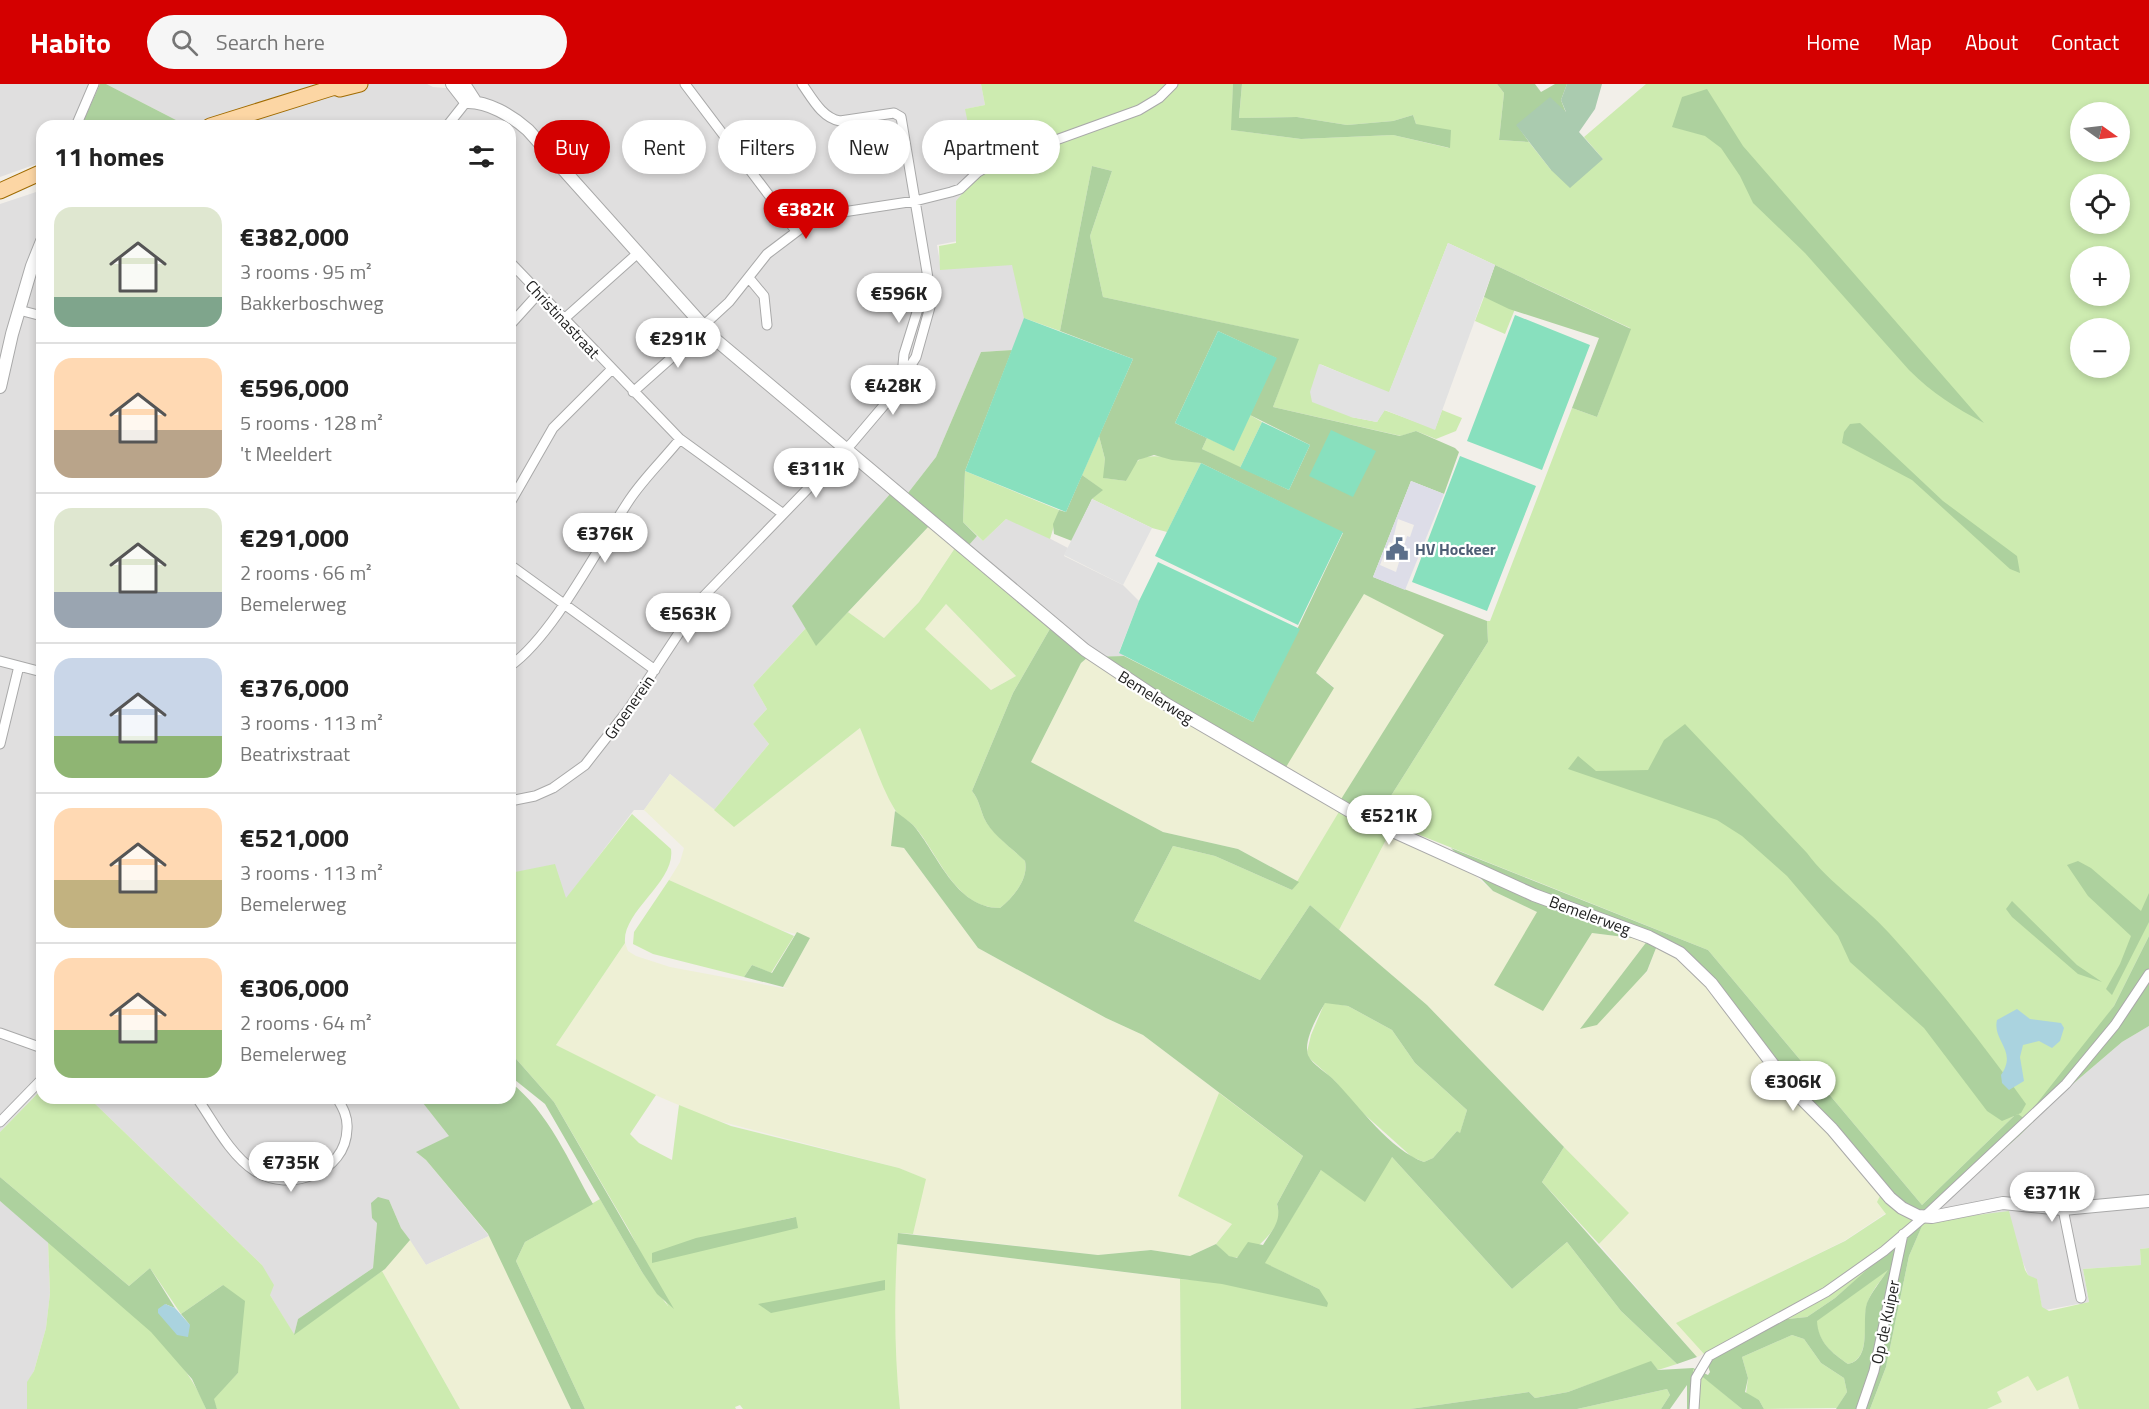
<!DOCTYPE html>
<html lang="en">
<head>
<meta charset="utf-8">
<style>
	body { margin:0; font-family:"Titillium Web",sans-serif; background:#f6f6f6; color:#222; height:100vh; display:flex; flex-direction:column; font-size:22px; white-space:nowrap }
	* { box-sizing:border-box; margin:0 }
	p { font-size:20px; color:#767676 }
	.icon { flex:none; width:33px; height:33px; fill:none; stroke:currentColor; stroke-width:2; stroke-linecap:round; stroke-linejoin:round }
	.map { position:relative; flex:1; overflow:hidden }
	.panel { position:absolute; left:36px; top:36px; width:480px; height:984px; display:flex; flex-direction:column; background:#fff; border-radius:18px; box-shadow:0 3px 9px #0003 }
	.panel>* { flex:none }
	.guide { position:absolute; left:534px; top:36px; width:570px; height:54px; display:flex; gap:12px }
	.needle { width:39px; rotate:104deg }
	.buttons { position:absolute; left:2070px; top:18px; display:grid; gap:12px }
	.buttons a { display:grid; place-items:center; width:60px; height:60px; border-radius:50%; background:#fff; box-shadow:0 3px 9px #0003; font-size:30px }
	.price { position:absolute; translate:-50% -51px; padding:0 14px; border-radius:21px; background:#fff; color:#222; font-size:20px; line-height:39px; filter:drop-shadow(0 2px 3px #0008) }
	.price::after { content:''; position:absolute; left:50%; top:36px; width:18px; height:14px; margin-left:-9px; background:inherit; clip-path:polygon(0 0,100% 0,50% 100%) }
	.price.current { background:#d40000; color:#fff }
	ul { padding:0; list-style:none }
	li { display:flex; align-items:center; gap:18px; height:150px; padding:0 18px }
	li+li { border-top:2px solid #e0e0e0 }
	li span { display:grid; place-items:center; flex:none; width:168px; height:120px; border-radius:18px; color:#555 }
	li>.icon { margin-inline-start:auto }
	span .icon { width:72px; height:72px; fill:#fffc; stroke-width:1 }
	li b { font-size:26px }
	h2 { display:flex; justify-content:space-between; align-items:center; height:72px; padding:0 18px; font-size:26px }
	.chip { padding:0 21px; border-radius:27px; background:#fff; box-shadow:0 3px 9px #0003; font-size:21px; line-height:54px }
	.chip.current { background:#d40000; color:#fff }
	header { display:flex; align-items:center; gap:36px; box-sizing:border-box; height:84px; padding:0 30px; background:#d40000; color:#fff }
	header strong { font-size:28px }
	nav { display:flex; gap:33px; margin-inline-start:auto; font-size:21px }
	.search { width:420px; height:54px; background:#f6f6f6; display:flex; align-items:center; gap:15px; box-sizing:border-box; padding:0 21px; border-radius:33px; color:#767676; font-size:22px }
	.map>svg:first-child { display:block }
</style>
</head>
<body>
<header>
<strong>Habito</strong>
<div class="search"><svg class="icon" aria-label="search" viewBox="0 0 24 24"><circle cx="10" cy="10" r="6"/><path d="M15 15l6 6"/></svg>Search here</div>
<nav><a>Home</a><a>Map</a><a>About</a><a>Contact</a></nav>
</header>
<div class="map">
<svg width="2149" height="1325" viewBox="0 0 2149 1325">
	<rect width="100%" height="100%" fill="#f2efe9"/>
	<path fill="#e0dfdf" d="M0,0H100L81,42H42V78L0,93Z
		M106,0H427L433,3L446,4L453,0H981L985,21L966,25L976,79L988,77L983,84L958,157L937,161L941,184L1015,178L1027,232L1012,266L981,268L936,373L908,409L900,418L890,410L792,522L806,544L753,601L767,625L753,640L769,660L714,726L670,690L644,726H634L566,815L530,786L510,789V42H180L176,36Z
		M42,106V1005L0,1048V120Z
		M1006,435L1024,441L1068,464L1064,472L1123,501L1139,517L1119,568L1124,572L1088,573L969,461L977,452L983,457Z
		M2149,942V1164L2140,1165L2141,1181L2083,1185L2089,1218L2045,1226L2042,1224L2037,1196L2028,1191L2020,1171L1986,1129L1937,1136L1925,1135L2019,1052L2060,1011L2122,958Z
		M89,1014H419L450,1052L417,1069L426,1076L489,1152L426,1181L401,1144L389,1116L377,1139L373,1184L298,1235L294,1251L270,1211L262,1181Z
		M0,1117L48,1157L50,1209L46,1244L34,1287L28,1298L27,1325H0Z"/>
	<path fill="#eef0d5" d="M929,442L955,464L919,518L884,554L848,528Z
		M1364,510L1445,550L1339,719L1340,726L1299,798L1238,765L1163,748L1031,678L1081,579L1088,573L1334,603L1316,589Z
		M946,520L1016,592L991,606L924,545Z
		M860,644L895,727L891,762L904,764L978,864L1106,934L1143,951L1278,1053L1232,1140L1216,1160L1190,1172L1151,1166L1098,1171L913,1150L925,1095L899,1084L711,1035L639,1004L556,961L625,859L628,867L636,872L670,883L788,905L783,903L810,854L774,844L669,796L680,778L684,764L644,726L670,690L735,742Z
		M1389,750L1473,790L1493,807L1537,828L1543,926L1592,849L1648,856L1581,944L1647,888L1658,859L1680,869L1881,1110L1886,1129L1844,1157L1677,1239L1704,1270L1697,1273L1599,1160L1628,1129L1427,921L1339,846Z
		M489,1152L515,1204L571,1325H460L382,1187L410,1156L426,1181Z
		M897,1160L1180,1195L1181,1325H900L895,1276L894,1199Z
		M2029,1291L2068,1292L2079,1325H1987L2002,1318L1997,1308Z"/>
	<path fill="#cdebb0" fill-rule="evenodd" d="M981,0H1233L1232,46L1301,55L1393,51L1449,64L1416,40L1413,31L1393,37L1347,41L1297,33L1239,34L1242,0H1497L1504,9L1499,56L1529,58L1551,86L1603,75L1584,53L1646,0H2149V852L2114,922L2030,1039L2014,1032L1922,1121L1708,866L1377,734L1488,558L1487,537H1490L1572,324L1597,333L1630,244L1448,159L1389,309L1320,280L1351,333L1377,338L1384,326L1435,345L1442,326L1462,334L1456,347L1436,355L1416,347L1401,352L1273,323L1298,255L1103,213L1090,152L1112,87L1092,82L1060,247L1024,234L1012,181L940,186L939,162L956,159V117L990,77L976,79L965,25L985,21ZM2080,28H2120V68H2080ZM2080,100H2120V140H2080ZM2080,172H2120V212H2080ZM2080,244H2120V284H2080Z
		M1484,213L1515,225L1505,250L1475,237Z
		M1250,331L1262,338L1240,384L1202,365L1207,354L1234,366Z
		M1099,352L1105,375L1104,394L1126,397C1129,391 1133,380 1139,376C1151,367 1185,377 1201,379L1167,448L1152,444L1092,415L1102,406L1082,391Z
		M965,387L1059,426L1050,455L1006,435L983,457L963,438Z
		M955,464L1051,543L1013,609L972,707C979,716 980,724 984,734C992,750 1012,764 1025,777C1029,795 1013,814 1000,824C954,824 939,769 913,741C907,735 899,733 895,726C880,701 871,670 860,644L734,743L714,726L769,660L753,640L767,625L753,601L806,544L816,561L848,528L884,554L919,518ZM946,520L1016,592L991,606L925,545Z
		M1340,726L1389,750L1339,846L1310,821L1260,896L1134,837L1173,762L1215,772L1292,806Z
		M632,730L671,765C676,798 622,827 625,859L556,961L656,1011L630,1050L639,1059L672,1076L679,1021L731,1042L899,1084L926,1095L913,1150L898,1149C894,1208 894,1266 900,1325H743L740,1321L735,1323L736,1325H585L516,1177L525,1158L600,1115L642,1188L668,1222L629,1146L554,1018L510,968V789L555,780L566,814ZM795,1133L685,1170L652,1178L757,1142Z
		M669,796L794,852L771,889L752,881L744,893L653,870L633,860L634,848Z
		M1325,918L1348,922L1392,946L1415,979L1467,1026L1460,1050L1457,1047L1433,1074L1424,1078L1412,1073L1354,1021L1335,997L1309,974L1307,968L1311,951Z
		M42,1005V1014H89L262,1181L274,1201L270,1211L294,1250L382,1187L460,1325H217L213,1315L238,1289L223,1201L181,1230L150,1184L129,1202L0,1093V1048Z
		M1219,1009L1303,1072L1277,1120C1278,1125 1280,1129 1279,1134C1276,1148 1245,1179 1231,1173C1225,1171 1221,1164 1216,1160L1232,1140L1178,1112Z
		M1564,1063L1629,1129L1599,1160L1542,1098Z
		M1392,1073L1512,1205L1567,1158L1621,1227L1677,1280L1658,1286L1651,1278L1568,1308L1535,1314L1529,1308L1410,1325H1181L1180,1195L1319,1205L1264,1179L1321,1086Z
		M1881,1110L1937,1136L2009,1127L2025,1186L2028,1191L2037,1195L2042,1223L2049,1227L2089,1218L2083,1185L2141,1181L2140,1165L2149,1164V1325H2079L2068,1292L2037,1307L2028,1292L1997,1308L2002,1318L1987,1325H1870L1886,1283L1909,1172L1924,1137L1835,1214L1807,1233L1778,1236L1704,1270L1676,1239L1845,1157L1886,1130L1877,1118Z
		M48,1157C99,1201 183,1261 206,1325H27V1298L34,1287L46,1244L50,1209Z
		M1890,1184C1882,1195 1871,1207 1867,1220C1862,1237 1872,1275 1848,1280C1832,1269 1818,1258 1816,1237Z
		M1792,1251L1804,1255L1821,1279L1844,1294L1847,1308L1837,1324L1764,1325L1759,1316L1746,1310L1748,1294L1742,1273Z
		M1693,1284L1742,1325H1693Z
		M1667,1305L1670,1311L1661,1325H1577Z"/>
	<path fill="#add19e" fill-rule="evenodd" d="M100,0H106L176,36L156,42H81Z
		M1233,0H1242L1239,34L1297,33L1347,41L1393,37L1413,31L1416,40L1451,46L1450,64L1393,51L1301,55L1231,46Z
		M1497,0H1535L1541,8L1555,0H1567L1561,16L1566,29L1561,26L1517,41L1529,58L1499,56L1504,9Z
		M1707,5L1743,62L1984,339C1956,324 1932,309 1909,286L1805,169L1753,119L1740,92L1721,64L1705,52L1672,43L1682,13Z
		M1092,82L1112,87L1090,152L1103,213L1299,255L1273,323L1400,352L1416,347L1455,364L1459,368L1444,410L1411,397L1373,493L1487,537L1488,558L1377,734L1338,720L1444,551L1364,510L1316,589L1334,604L1280,693L1134,607L1088,573L1081,579L1031,678L1163,748L1238,765L1299,798L1292,806L1215,772L1173,762L1134,837L1260,896L1310,821L1427,921L1564,1063L1542,1098L1697,1273L1677,1280L1621,1227L1567,1158L1512,1205L1392,1073L1365,1118L1321,1086L1265,1179L1319,1205L1328,1219L1327,1223L1222,1200L897,1160L898,1149L1098,1171L1151,1166L1190,1172L1216,1160L1229,1172L1237,1174L1248,1158L1263,1161C1272,1146 1282,1137 1277,1120L1303,1072L1143,951L1106,934L978,864L904,764L891,762L895,727C901,732 908,736 913,741C938,770 955,824 1000,824C1013,814 1029,795 1025,777C1012,764 992,751 984,734C980,724 979,716 972,707L1013,609L1051,543L1088,573L1124,572L1253,638L1343,449L1201,379L1172,376L1154,371L1138,376L1126,397L1103,394L1105,375L1099,352L1133,275L1060,247ZM1218,247L1276,274L1250,331L1310,361L1289,406L1202,365L1207,354L1175,339ZM1325,919L1348,922L1392,946L1415,979L1467,1026L1460,1049L1457,1047L1433,1074L1424,1078C1390,1066 1359,1022 1335,997C1328,989 1312,981 1308,971C1303,957 1318,931 1325,919Z
		M1495,181L1631,245L1597,333L1572,324L1599,254L1509,225L1484,213Z
		M1012,266L965,387L963,438L977,452L969,461L908,409L936,373L981,268Z
		M1860,339L1943,417L2017,472L2020,489L2010,485L1912,396L1842,359L1844,348L1850,340Z
		M1082,391L1103,406L1092,415L1072,457L1054,450L1053,440L1059,426L1066,428Z
		M890,410L929,442L816,562L792,522Z
		M1685,640L1807,769C1830,800 1863,820 1889,849C1938,903 1983,960 2026,1020L2021,1029L2002,1037L1987,1027L1924,944L1850,878L1838,852L1787,792L1742,752L1717,736L1568,685L1578,672L1596,687L1648,686L1664,656Z
		M1451,764L1708,866L1922,1121L2014,1032L2018,1030L2029,1038L2030,1028L2114,922L2149,852V942L2122,958L2060,1011L2019,1052L1925,1135L1909,1172L1886,1283L1870,1325H1836L1847,1308L1844,1294L1821,1279L1804,1255L1792,1251L1742,1273L1748,1294L1745,1308L1759,1316L1764,1325H1742L1693,1285V1325H1687V1301L1670,1325H1661L1670,1311L1667,1305L1577,1325H1410L1529,1308L1535,1314L1568,1308L1651,1277L1658,1286L1693,1284L1708,1291L1710,1288L1704,1270L1778,1236L1807,1233L1835,1214L1924,1135L1881,1110L1700,890L1658,859L1647,887L1597,941L1580,945L1648,856L1592,849L1543,927L1494,901L1537,828L1493,807ZM1888,1186C1881,1197 1872,1207 1867,1219C1861,1236 1873,1275 1848,1280C1832,1269 1818,1258 1817,1237Z
		M2078,777L2091,784L2141,827L2149,809V838L2112,911L2106,905L2120,880L2131,852L2088,812L2067,781Z
		M2012,817L2077,881L2102,898L2078,890L2012,833L2006,825Z
		M797,848L810,854L783,903L744,893L752,881L772,889Z
		M510,968L554,1018L674,1225L657,1210L642,1188L545,1020L510,992Z
		M510,998C549,1028 569,1078 593,1120L525,1158L516,1177L585,1325H571L488,1150L426,1076L416,1068L449,1052L419,1014H510Z
		M0,1093L129,1202L150,1184L175,1224L165,1220L190,1241L181,1230L223,1201L245,1217L238,1289L214,1315L217,1325H206L192,1295L151,1248L0,1117Z
		M378,1113L389,1116L401,1144L410,1156L385,1185L294,1251L298,1235L373,1184L377,1139L372,1134L371,1119Z
		M796,1133L798,1144L652,1179V1169L696,1154Z
		M885,1196V1206L771,1229L758,1220Z"/>
	<path fill="#aacbaf" d="M1567,0H1602L1595,25L1579,48L1603,75L1570,104L1551,86L1516,41L1550,13L1566,28L1561,16Z"/>
	<path fill="#88e0be" d="M1515,231L1590,261L1542,386L1467,357Z
		M1024,234L1133,275L1066,428L965,387Z
		M1218,247L1277,274L1234,367L1175,339Z
		M1262,338L1310,361L1289,406L1240,384Z
		M1331,346L1376,367L1353,413L1309,392Z
		M1460,372L1536,402L1487,527L1412,498Z
		M1201,379L1343,448L1298,541L1155,472Z
		M1158,478L1300,545L1253,638L1119,569L1139,517Z"/>
	<path fill="#e2e2e2" d="M1448,159L1495,181L1435,346L1385,326L1377,338L1351,333L1312,318L1310,308L1319,280L1389,308Z
		M1092,415L1152,444L1123,501L1064,471Z"/>
	<path fill="#dddde8" fill-rule="evenodd" d="M1411,397L1444,410L1405,506L1373,493ZM1398,435L1414,441L1410,453L1407,452L1396,488L1380,481L1389,458L1392,459Z"/>
	<path fill="#aad3df" d="M2017,925L2030,935L2061,939L2064,944L2060,957L2052,964L2039,957L2023,961L2020,973L2024,997L2009,1006L2002,999L2001,991C2018,966 1992,957 1997,936Z
		M165,1220L175,1224L190,1241L188,1253L177,1251L158,1229V1225Z"/>
	<g fill="none" stroke-linecap="round" stroke-linejoin="round">
		<g stroke="#a9a9a9" stroke-width="11">
			<path id="minor" d="M685,0L796,147
				M76,42L94,0
				M447,42L470,13
				M510,178L680,355L782,429
				M749,194L764,212L767,241
				M19,226L42,232
				M564,235L638,169
				M510,241L539,209
				M703,242L729,218L767,170L812,136L830,130L915,117L951,108L960,105L978,88L995,78L1139,26L1159,14L1173,0
				M902,292L904,270L927,196
				M633,308L705,244
				M510,419L553,344L611,286
				M510,481L655,586
				M0,577L42,588
				M510,582C554,551 599,461 630,415C644,394 664,375 680,355
				M0,660L19,582
				M510,717L535,712L553,704L585,681L628,626L702,514L852,359L891,313L916,273L930,223L928,194L901,33L894,29L840,37C822,34 812,14 802,0
				M0,949L42,964
				M197,1014C213,1037 230,1071 255,1087C289,1109 346,1089 347,1045C348,1033 343,1024 337,1014
				M0,1038L42,995
				M2063,1125L2081,1214
				M1694,1325L1696,1294L1709,1272L1826,1208L1884,1167L1924,1133L2066,1000L2115,941L2149,890
				M1861,1325L1874,1287L1903,1150"/>
		</g>
		<g stroke="#a9a9a9" stroke-width="14">
			<path id="tertiary" d="M452,0L466,18C488,17 512,32 528,46L716,256L1085,566L1166,620L1353,729L1534,811L1649,853L1680,869L1711,899L1790,1003L1832,1045L1890,1114L1902,1124L1918,1132L1932,1133L2003,1119L2063,1125L2149,1117
				M464,0L475,17
				M0,303L12,250L32,182L42,157"/>
		</g>
		<g stroke="#a06b00" stroke-width="17">
			<path id="primary" d="M335,3L340,5L360,0
				M210,42L335,3L338,0
				M0,107L42,88"/>
		</g>
		<use href="#minor" stroke="#fff" stroke-width="9"/>
		<use href="#tertiary" stroke="#fff" stroke-width="12"/>
		<use href="#primary" stroke="#fcd6a4" stroke-width="15"/>
	</g>
	<defs>
		<g id="civic-bare" transform="scale(1.8)"><path d="M-.6-6.5H3V-4.5H.6V-3L4-1V1h2V6H-6V1h2V-1L-.6-3ZM-1.2 2.5V6h2.4V2.5Z" fill="#5c6f8a" stroke="#fff" stroke-width="2.5" paint-order="stroke"/></g>
	</defs>
	<g fill-rule="evenodd">
		<use href="#civic-bare" x="1397" y="465"/>
	</g>
	<g text-anchor="middle" dominant-baseline="central" stroke-width="4.5" stroke-linejoin="round" paint-order="stroke">
		<g font-size="16" fill="#222" stroke="#fff">
			<text transform="translate(563 235) rotate(47)">Christinastraat</text>
			<text transform="translate(1156 613) rotate(32)">Bemelerweg</text>
			<text transform="translate(629 623) rotate(-55)">Groenerein</text>
			<text transform="translate(1590 831) rotate(20)">Bemelerweg</text>
			<text transform="translate(1885 1238) rotate(-78)">Op de Kuiper</text>
		</g>
		<g font-size="16" font-weight="bold" fill="#4e5e75" stroke="#fff" text-anchor="start">
			<text x="1415" y="465">HV Hockeer</text>
		</g>
	</g>
</svg>
<div class="buttons">
<a><svg class="needle" viewBox="-14 -14 28 28"><path d="M0-13l5 13h-10z" fill="#e53935"/><path d="M0 13l5-13h-10z" fill="#767676"/></svg></a>
<a><svg class="icon" aria-label="locate" viewBox="0 0 24 24"><circle cx="12" cy="12" r="6"/><path d="M12 2v4M12 18v4M2 12h4M18 12h4"/></svg></a>
<a>+</a>
<a>−</a>
</div>
<b class="price current" style="left:806px;top:156px">€382K</b>
<b class="price" style="left:899px;top:240px">€596K</b>
<b class="price" style="left:678px;top:285px">€291K</b>
<b class="price" style="left:893px;top:332px">€428K</b>
<b class="price" style="left:816px;top:415px">€311K</b>
<b class="price" style="left:605px;top:480px">€376K</b>
<b class="price" style="left:688px;top:560px">€563K</b>
<b class="price" style="left:1389px;top:762px">€521K</b>
<b class="price" style="left:1793px;top:1028px">€306K</b>
<b class="price" style="left:291px;top:1109px">€735K</b>
<b class="price" style="left:2052px;top:1139px">€371K</b>
<div class="guide">
<a class="chip current">Buy</a>
<a class="chip">Rent</a>
<a class="chip">Filters</a>
<a class="chip">New</a>
<a class="chip">Apartment</a>
</div>
<section class="panel">
<h2>11 homes<svg class="icon" aria-label="filters" viewBox="0 0 24 24"><path d="M4 7h16M4 17h16"/><circle cx="9" cy="7" r="2"/><circle cx="15" cy="17" r="2"/></svg></h2>
<ul>
<li><span style="background:linear-gradient(#dfe7d0 75%,#7fa58c 0)"><svg class="icon" aria-label="home" viewBox="0 0 24 24"><path d="M3 11l9-7 9 7M6 9v11h12V9"/></svg></span><div><b>€382,000</b><p>3 rooms · 95 m²</p><p>Bakkerboschweg</p></div></li>
<li><span style="background:linear-gradient(#ffd9b3 60%,#b9a48a 0)"><svg class="icon" aria-label="home" viewBox="0 0 24 24"><path d="M3 11l9-7 9 7M6 9v11h12V9"/></svg></span><div><b>€596,000</b><p>5 rooms · 128 m²</p><p>'t Meeldert</p></div></li>
<li><span style="background:linear-gradient(#dfe7d0 70%,#9aa5b1 0)"><svg class="icon" aria-label="home" viewBox="0 0 24 24"><path d="M3 11l9-7 9 7M6 9v11h12V9"/></svg></span><div><b>€291,000</b><p>2 rooms · 66 m²</p><p>Bemelerweg</p></div></li>
<li><span style="background:linear-gradient(#c9d6e8 65%,#8fb573 0)"><svg class="icon" aria-label="home" viewBox="0 0 24 24"><path d="M3 11l9-7 9 7M6 9v11h12V9"/></svg></span><div><b>€376,000</b><p>3 rooms · 113 m²</p><p>Beatrixstraat</p></div></li>
<li><span style="background:linear-gradient(#ffd9b3 60%,#c2b280 0)"><svg class="icon" aria-label="home" viewBox="0 0 24 24"><path d="M3 11l9-7 9 7M6 9v11h12V9"/></svg></span><div><b>€521,000</b><p>3 rooms · 113 m²</p><p>Bemelerweg</p></div></li>
<li><span style="background:linear-gradient(#ffd9b3 60%,#8fb573 0)"><svg class="icon" aria-label="home" viewBox="0 0 24 24"><path d="M3 11l9-7 9 7M6 9v11h12V9"/></svg></span><div><b>€306,000</b><p>2 rooms · 64 m²</p><p>Bemelerweg</p></div></li>
</ul>
</section>
</div>
</body>
</html>
